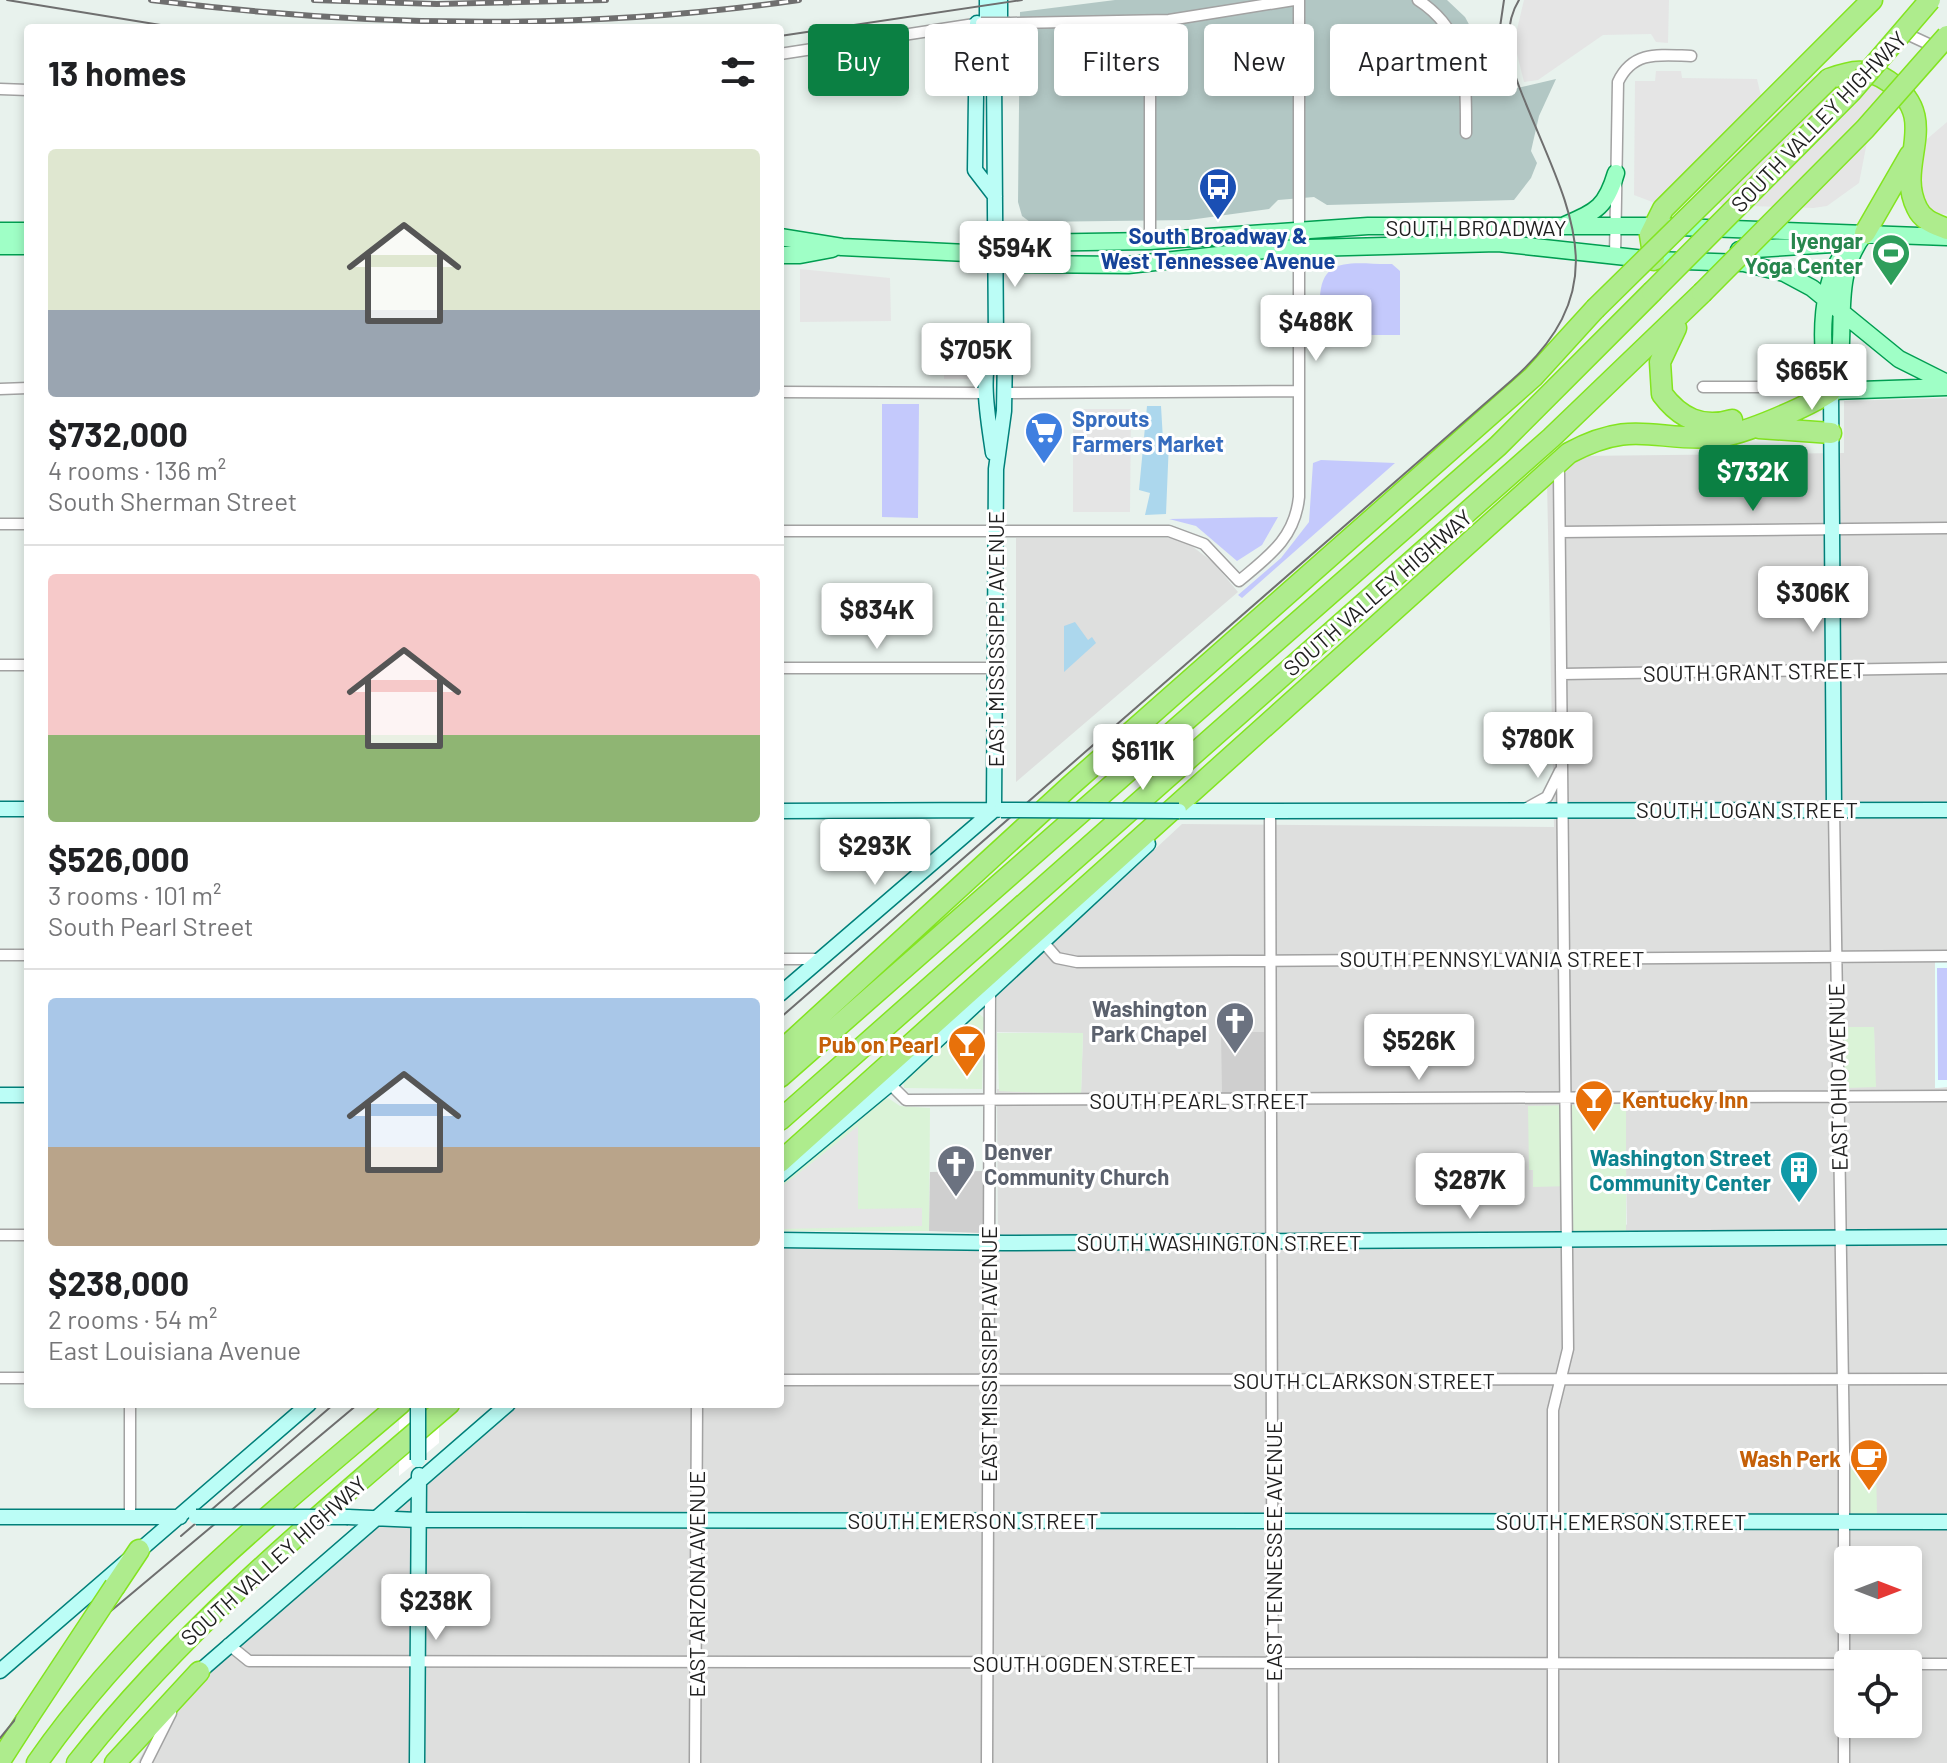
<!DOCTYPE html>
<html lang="en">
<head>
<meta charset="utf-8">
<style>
	body { margin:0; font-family:Barlow,sans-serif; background:#f2f2f2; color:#202124; height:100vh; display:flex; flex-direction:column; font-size:30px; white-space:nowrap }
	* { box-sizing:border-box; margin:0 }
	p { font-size:26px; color:#757577 }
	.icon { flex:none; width:44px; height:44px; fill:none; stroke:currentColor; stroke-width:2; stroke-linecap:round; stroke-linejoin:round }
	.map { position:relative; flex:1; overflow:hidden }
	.panel { position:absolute; left:24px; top:24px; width:760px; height:1384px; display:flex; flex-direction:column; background:#fff; border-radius:8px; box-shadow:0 4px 12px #0003 }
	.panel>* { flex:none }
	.top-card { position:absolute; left:808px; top:24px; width:760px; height:72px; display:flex; gap:16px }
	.needle { width:52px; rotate:90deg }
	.fabs { position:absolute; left:1834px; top:1546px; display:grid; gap:16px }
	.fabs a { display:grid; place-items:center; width:88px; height:88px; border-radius:8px; background:#fff; box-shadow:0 4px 12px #0003; font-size:40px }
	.price { position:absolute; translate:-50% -68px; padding:0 18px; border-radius:8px; background:#fff; color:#222; font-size:26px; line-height:52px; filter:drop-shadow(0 2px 4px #0008) }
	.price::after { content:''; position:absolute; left:50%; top:48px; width:24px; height:18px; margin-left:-12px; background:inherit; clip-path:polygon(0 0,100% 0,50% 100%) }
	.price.selected { background:#0b8043; color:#fff }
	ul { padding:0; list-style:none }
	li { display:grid; align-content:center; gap:16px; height:424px; padding:0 24px }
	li+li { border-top:2px solid #e0e0e0 }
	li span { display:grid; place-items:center; height:248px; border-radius:8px; color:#555 }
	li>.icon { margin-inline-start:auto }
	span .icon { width:144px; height:144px; fill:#fffc; stroke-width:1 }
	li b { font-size:34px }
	h2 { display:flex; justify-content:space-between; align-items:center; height:96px; padding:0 24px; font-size:34px }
	.chip { padding:0 28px; border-radius:8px; background:#fff; box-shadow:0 4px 12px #0003; font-size:28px; line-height:72px }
	.chip.selected { background:#0b8043; color:#fff }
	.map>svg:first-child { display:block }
</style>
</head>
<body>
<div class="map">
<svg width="1947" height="1763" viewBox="0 0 1947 1763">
	<rect width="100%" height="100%" fill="#e8f2ed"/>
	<path fill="#dedfde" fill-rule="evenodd" d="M1947,398V960L1936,1088L1947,1087V1763H137L191,1672L498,1404H780V1246L998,1248L997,1089L1081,1095L1083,1033L997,1032V996L1182,824L1554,827L1547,481L1578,456L1844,453V401ZM1874,1027L1875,1087H1845L1843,1084ZM1625,1105L1627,1225L1572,1185L1533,1170ZM1848,1560H1908V1620H1848ZM1848,1664H1908V1724H1848Z
		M1016,538H1181L1213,562L1238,592L1016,782Z"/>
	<path fill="#daf3d7" d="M977,1012L984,1018L982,1089L904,1088L903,1078Z
		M1842,1027H1874L1876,1087L1847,1088L1843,1084Z
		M997,1033H1083L1081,1095L999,1091Z
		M888,1098L900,1106L930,1108L929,1231H780V1178L882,1099Z
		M1626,1104V1232L1579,1233L1573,1230L1572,1186L1533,1187V1170H1529L1528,1106Z
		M1850,1464L1876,1465L1877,1515L1850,1513Z"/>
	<path fill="#e3fffb" d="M1935,960H1947V1087L1935,1088Z"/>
	<path fill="#cfcfcf" d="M1221,1032H1266V1089L1262,1092H1222Z
		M983,1171V1230L980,1233L929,1231L930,1172Z"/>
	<path fill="#b2c7c4" d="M1115,0H1447L1465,17L1505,91L1556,79L1539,116L1531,151L1537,163L1531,178L1514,200L1327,205L1314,197L1278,200L1269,209L1189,220L1030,222L1022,216L1018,202L1020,12Z"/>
	<path fill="#acd7ed" d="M1147,406H1161L1163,440L1169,441L1166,514L1145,515L1150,493L1139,490Z
		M1075,622L1088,640L1092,637L1096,643L1064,672V626Z"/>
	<path fill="#c4c9fc" d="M1392,264L1400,271V335H1333L1323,331C1318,321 1320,310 1320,299C1321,253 1357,265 1392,264Z
		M882,404H919L918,518L882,517Z
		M1321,460L1395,463L1242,598L1238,595L1281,558L1309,522L1313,463Z
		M1278,517L1262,545L1237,561L1196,526L1169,519Z
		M1937,968H1947V1080H1938Z"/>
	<path fill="#e5e5e5" d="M1524,0H1669L1668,43L1656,42L1651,34L1603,35L1538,80L1524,82L1514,42Z
		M1836,69L1885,84L1884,105L1867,142L1859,183L1827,206L1813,208L1721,205L1700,188L1812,77Z
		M1656,71H1681L1682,78L1757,79L1761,96L1655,203L1634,195L1635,81H1655Z
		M1947,122V214H1918L1906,157Z
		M800,269L890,278L891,321L800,322Z
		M944,326H971L970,379H944Z
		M1073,409H1131L1130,512H1073Z
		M858,1126V1209L922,1208V1226L780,1229V1188Z"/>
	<path fill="#fff" d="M399,1404H439V1443L399,1476Z"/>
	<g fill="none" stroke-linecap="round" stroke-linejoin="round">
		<g stroke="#a2a2a2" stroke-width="13">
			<path id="street" d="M1418,0C1468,32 1466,80 1466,133
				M1150,21V241
				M1010,23L1169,20L1294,0
				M1909,35L1937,48
				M780,54L981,23
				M0,89L28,90
				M1615,256L1618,82C1633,50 1660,55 1691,56
				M1703,387H1816L1829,390
				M0,389L28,388
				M780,392L987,393
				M1004,393L1299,391
				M0,524H28
				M780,531H1169L1204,544L1239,581C1269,556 1295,538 1299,497V0
				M1560,532L1947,528
				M0,665H28
				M780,668H995
				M1562,674L1947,668
				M1527,808L1547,797L1560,771
				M1834,809L1844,1450V1763
				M1270,811L1273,1763
				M1044,943L1057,958L1077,962L1947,956
				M0,955H28
				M780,959H819
				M890,1084L906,1100L1947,1096
				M0,1235H28
				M0,1378H28
				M780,1380L1947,1379
				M130,1517V1404
				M228,1644L249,1661L1947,1664
				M146,1763L171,1713
				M695,1763L697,1404
				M987,1763L990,992
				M1553,1763V1410L1568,1349L1559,473"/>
		</g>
		<g stroke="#00807a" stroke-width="17">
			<path id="secondary" d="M987,0V63L994,74
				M977,23L975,170L995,196
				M1831,391L1834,809
				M993,453C989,423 977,365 996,342
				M0,809H28
				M994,810L996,469L1004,411L1005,353L996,342L994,74L1000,62V0
				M780,811L996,810
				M1179,811L1947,810
				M780,994L994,810
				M0,1095H28
				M780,1175L890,1084L1148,844
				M780,1240L1003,1243L1947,1237
				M0,1517H180
				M348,1517L418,1520L1947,1522
				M0,1671L309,1404
				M199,1672L508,1404
				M417,1763L419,1475"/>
		</g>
		<g stroke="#009e51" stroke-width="19">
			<path id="primary" d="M1565,225C1597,211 1606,207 1616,173
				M0,231H28
				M780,237L842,247L1009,255L1023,264L1128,265L1273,249L1498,243L1654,260L1744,263L1784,273L1812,288L1899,359L1947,383
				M0,246H28
				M1739,250L1833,244L1861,234
				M780,255H800L832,249
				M1009,255L1022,243L1150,241L1368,226H1652L1947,237
				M1831,391C1854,342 1825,284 1865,233
				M1831,391C1818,356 1818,264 1855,244
				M1831,391L1947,387"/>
		</g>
		<g stroke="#83e420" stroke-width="23">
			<path id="highway" d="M1829,79C1851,71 1868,67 1888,81C1944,119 1894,163 1917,208C1923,221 1935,224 1947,229
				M1865,233L1910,155
				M1654,260L1650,235L1663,209L1872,0
				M1676,328L1660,362L1662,394C1680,418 1702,429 1732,420
				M1759,428L1831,433
				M780,1052L1070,786L1533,377L1595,309
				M780,1077L1498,446L1652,292
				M780,1120L1551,438L1702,293
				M780,1162L1569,453C1635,418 1654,442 1718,437C1745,434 1809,406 1831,391
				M115,1586L139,1550
				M0,1761L25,1722
				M37,1763C135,1622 271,1514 400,1404
				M77,1763C185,1626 317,1517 449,1404
				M115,1763L199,1672"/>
		</g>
		<use href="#street" stroke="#fff" stroke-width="10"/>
		<use href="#secondary" stroke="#bbfdf6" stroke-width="14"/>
		<use href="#primary" stroke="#9fffc6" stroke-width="16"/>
		<use href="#highway" stroke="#aeec8d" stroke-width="20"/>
		<path stroke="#6f6f6f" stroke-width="2" d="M7,0L179,28
			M1499,34L1504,0
			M780,36L1022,0
			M780,1018L1512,380C1621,284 1567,207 1522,94C1510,65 1501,29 1519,0
			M181,1536L334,1404
			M0,1738L87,1631L358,1404"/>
		<g stroke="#6f6f6f" stroke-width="6">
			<path id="rail" d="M151,0C365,27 585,31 799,0
				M314,0L437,4L606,0"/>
		</g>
		<use href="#rail" stroke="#fff" stroke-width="3" stroke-dasharray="9" stroke-linecap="butt"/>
		<g stroke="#a2a2a2" stroke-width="13" stroke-linecap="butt">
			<path id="street-bridge" d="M981,23H1010"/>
		</g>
		<g stroke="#00807a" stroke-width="17" stroke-linecap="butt">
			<path id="secondary-bridge" d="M1001,810L1179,811
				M418,1404V1460
				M196,1517H348"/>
		</g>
		<g stroke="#83e420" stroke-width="23" stroke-linecap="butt">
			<path id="highway-bridge" d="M1652,292L1851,92L1930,0
				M1702,293L1865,129L1947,36
				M1595,309L1829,79
				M25,1722L115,1586"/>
		</g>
		<use href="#street-bridge" stroke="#fff" stroke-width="10"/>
		<use href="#secondary-bridge" stroke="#bbfdf6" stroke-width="14"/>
		<use href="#highway-bridge" stroke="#aeec8d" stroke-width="20"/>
	</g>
	<defs>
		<g id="bus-pin" transform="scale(2)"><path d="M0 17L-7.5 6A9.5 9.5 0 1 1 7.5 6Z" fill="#1a4fb4" stroke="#fff"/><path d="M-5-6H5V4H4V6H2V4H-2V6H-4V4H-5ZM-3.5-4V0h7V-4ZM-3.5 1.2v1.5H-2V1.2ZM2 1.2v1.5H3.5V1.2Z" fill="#fff"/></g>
		<g id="stadium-pin" transform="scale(2)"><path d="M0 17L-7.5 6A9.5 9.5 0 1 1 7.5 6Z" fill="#2e9e5b" stroke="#fff"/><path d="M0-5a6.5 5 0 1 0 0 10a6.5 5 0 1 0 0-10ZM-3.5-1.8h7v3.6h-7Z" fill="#fff"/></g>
		<g id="supermarket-pin" transform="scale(2)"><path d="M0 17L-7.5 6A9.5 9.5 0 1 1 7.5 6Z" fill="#3f7fe0" stroke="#fff"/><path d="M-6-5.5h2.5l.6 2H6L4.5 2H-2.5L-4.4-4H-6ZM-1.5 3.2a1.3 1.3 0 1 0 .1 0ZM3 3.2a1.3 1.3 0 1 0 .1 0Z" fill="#fff"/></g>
		<g id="church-pin" transform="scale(2)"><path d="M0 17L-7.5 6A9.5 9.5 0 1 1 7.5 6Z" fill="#6b7280" stroke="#fff"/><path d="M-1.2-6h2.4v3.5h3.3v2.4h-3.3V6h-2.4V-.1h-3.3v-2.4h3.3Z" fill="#fff"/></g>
		<g id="bar-pin" transform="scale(2)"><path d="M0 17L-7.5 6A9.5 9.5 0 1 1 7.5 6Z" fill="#e8710a" stroke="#fff"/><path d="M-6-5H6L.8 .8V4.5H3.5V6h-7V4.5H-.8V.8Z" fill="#fff"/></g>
		<g id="building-pin" transform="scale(2)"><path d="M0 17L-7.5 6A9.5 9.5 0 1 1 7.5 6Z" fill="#0f9aa8" stroke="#fff"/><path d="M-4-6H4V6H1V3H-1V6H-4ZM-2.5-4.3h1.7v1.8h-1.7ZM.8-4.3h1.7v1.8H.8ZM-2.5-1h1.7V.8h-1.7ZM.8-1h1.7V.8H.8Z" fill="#fff"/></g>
		<g id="cafe-pin" transform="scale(2)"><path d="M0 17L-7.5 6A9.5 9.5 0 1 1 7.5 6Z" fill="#e8710a" stroke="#fff"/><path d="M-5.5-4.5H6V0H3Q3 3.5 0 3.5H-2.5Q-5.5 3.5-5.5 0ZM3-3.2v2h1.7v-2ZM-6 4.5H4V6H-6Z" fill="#fff"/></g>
	</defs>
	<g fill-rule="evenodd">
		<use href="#bus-pin" x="1218" y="187"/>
		<use href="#stadium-pin" x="1891" y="253"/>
		<use href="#supermarket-pin" x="1044" y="431"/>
		<use href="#church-pin" x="1235" y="1021"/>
		<use href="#bar-pin" x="967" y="1044"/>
		<use href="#bar-pin" x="1594" y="1099"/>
		<use href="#church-pin" x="956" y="1164"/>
		<use href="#building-pin" x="1799" y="1170"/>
		<use href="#cafe-pin" x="1869" y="1458"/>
	</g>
	<g text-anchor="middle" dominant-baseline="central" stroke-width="6" stroke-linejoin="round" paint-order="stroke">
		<g font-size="22" fill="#212121" stroke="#fff">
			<text transform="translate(1818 121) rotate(-46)">SOUTH VALLEY HIGHWAY</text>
			<text x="1476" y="227">SOUTH BROADWAY</text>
			<text transform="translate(1377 592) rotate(-41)">SOUTH VALLEY HIGHWAY</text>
			<text transform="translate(995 639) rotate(-90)">EAST MISSISSIPPI AVENUE</text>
			<text transform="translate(1754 671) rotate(-1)">SOUTH GRANT STREET</text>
			<text x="1747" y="809">SOUTH LOGAN STREET</text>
			<text x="1492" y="958">SOUTH PENNSYLVANIA STREET</text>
			<text transform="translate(1837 1077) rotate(-91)">EAST OHIO AVENUE</text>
			<text x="1199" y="1100">SOUTH PEARL STREET</text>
			<text x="1219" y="1242">SOUTH WASHINGTON STREET</text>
			<text transform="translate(988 1354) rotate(-90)">EAST MISSISSIPPI AVENUE</text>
			<text x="1364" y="1380">SOUTH CLARKSON STREET</text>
			<text x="973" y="1520">SOUTH EMERSON STREET</text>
			<text x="1621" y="1521">SOUTH EMERSON STREET</text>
			<text transform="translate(1273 1551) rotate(-90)">EAST TENNESSEE AVENUE</text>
			<text transform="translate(273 1560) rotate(-42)">SOUTH VALLEY HIGHWAY</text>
			<text transform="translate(696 1584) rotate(-90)">EAST ARIZONA AVENUE</text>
			<text x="1084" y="1663">SOUTH OGDEN STREET</text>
		</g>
		<g font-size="22" font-weight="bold" fill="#164399" stroke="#fff">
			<text x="1218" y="235">South Broadway &amp;<tspan x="1218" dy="25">West Tennessee Avenue</tspan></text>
		</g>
		<g font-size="22" font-weight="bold" fill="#27864d" stroke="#fff" text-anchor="end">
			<text x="1863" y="240">Iyengar<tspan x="1863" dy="25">Yoga Center</tspan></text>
		</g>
		<g font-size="22" font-weight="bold" fill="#366cbe" stroke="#fff" text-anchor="start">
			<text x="1072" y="418">Sprouts<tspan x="1072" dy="25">Farmers Market</tspan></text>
		</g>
		<g font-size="22" font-weight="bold" fill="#5b616d" stroke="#fff" text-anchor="end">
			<text x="1207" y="1008">Washington<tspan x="1207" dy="25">Park Chapel</tspan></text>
			<text x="984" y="1151" text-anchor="start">Denver<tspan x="984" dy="25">Community Church</tspan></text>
		</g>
		<g font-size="22" font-weight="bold" fill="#c56008" stroke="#fff" text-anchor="end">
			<text x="939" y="1044">Pub on Pearl</text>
			<text x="1622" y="1099" text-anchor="start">Kentucky Inn</text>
			<text x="1841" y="1458">Wash Perk</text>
		</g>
		<g font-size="22" font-weight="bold" fill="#0d838f" stroke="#fff" text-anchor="end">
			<text x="1771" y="1157">Washington Street<tspan x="1771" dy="25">Community Center</tspan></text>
		</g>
	</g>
</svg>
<div class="fabs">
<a><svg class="needle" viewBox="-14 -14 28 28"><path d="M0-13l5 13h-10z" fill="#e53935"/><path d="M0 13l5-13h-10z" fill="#757577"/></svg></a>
<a><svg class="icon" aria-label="locate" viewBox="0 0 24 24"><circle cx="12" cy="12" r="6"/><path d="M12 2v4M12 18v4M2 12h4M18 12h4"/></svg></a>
</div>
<b class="price" style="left:1015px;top:289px">$594K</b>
<b class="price" style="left:1316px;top:363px">$488K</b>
<b class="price" style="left:976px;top:391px">$705K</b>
<b class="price" style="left:1812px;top:412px">$665K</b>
<b class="price selected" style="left:1753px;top:513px">$732K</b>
<b class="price" style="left:1813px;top:634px">$306K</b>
<b class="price" style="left:877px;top:651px">$834K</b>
<b class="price" style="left:1538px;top:780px">$780K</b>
<b class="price" style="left:1143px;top:792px">$611K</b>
<b class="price" style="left:875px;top:887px">$293K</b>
<b class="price" style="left:1419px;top:1082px">$526K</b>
<b class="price" style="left:1470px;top:1221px">$287K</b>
<b class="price" style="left:436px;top:1642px">$238K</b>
<div class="top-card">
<a class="chip selected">Buy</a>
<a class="chip">Rent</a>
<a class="chip">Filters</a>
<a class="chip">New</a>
<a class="chip">Apartment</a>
</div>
<section class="panel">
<h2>13 homes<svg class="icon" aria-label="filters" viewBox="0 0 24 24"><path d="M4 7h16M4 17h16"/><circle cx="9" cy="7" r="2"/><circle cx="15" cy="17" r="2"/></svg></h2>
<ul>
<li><span style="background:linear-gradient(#dfe7d0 65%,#9aa5b1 0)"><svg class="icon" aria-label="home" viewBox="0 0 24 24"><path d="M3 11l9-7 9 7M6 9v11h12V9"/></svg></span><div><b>$732,000</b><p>4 rooms · 136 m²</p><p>South Sherman Street</p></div></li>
<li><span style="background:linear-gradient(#f6c9c9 65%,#8fb573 0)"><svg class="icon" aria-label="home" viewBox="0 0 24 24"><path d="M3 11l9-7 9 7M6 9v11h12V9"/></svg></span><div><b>$526,000</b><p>3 rooms · 101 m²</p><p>South Pearl Street</p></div></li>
<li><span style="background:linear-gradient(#a9c7e8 60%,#b9a48a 0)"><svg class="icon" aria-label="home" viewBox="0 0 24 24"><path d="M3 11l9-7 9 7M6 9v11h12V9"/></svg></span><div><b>$238,000</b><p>2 rooms · 54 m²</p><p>East Louisiana Avenue</p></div></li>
</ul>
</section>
</div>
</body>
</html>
